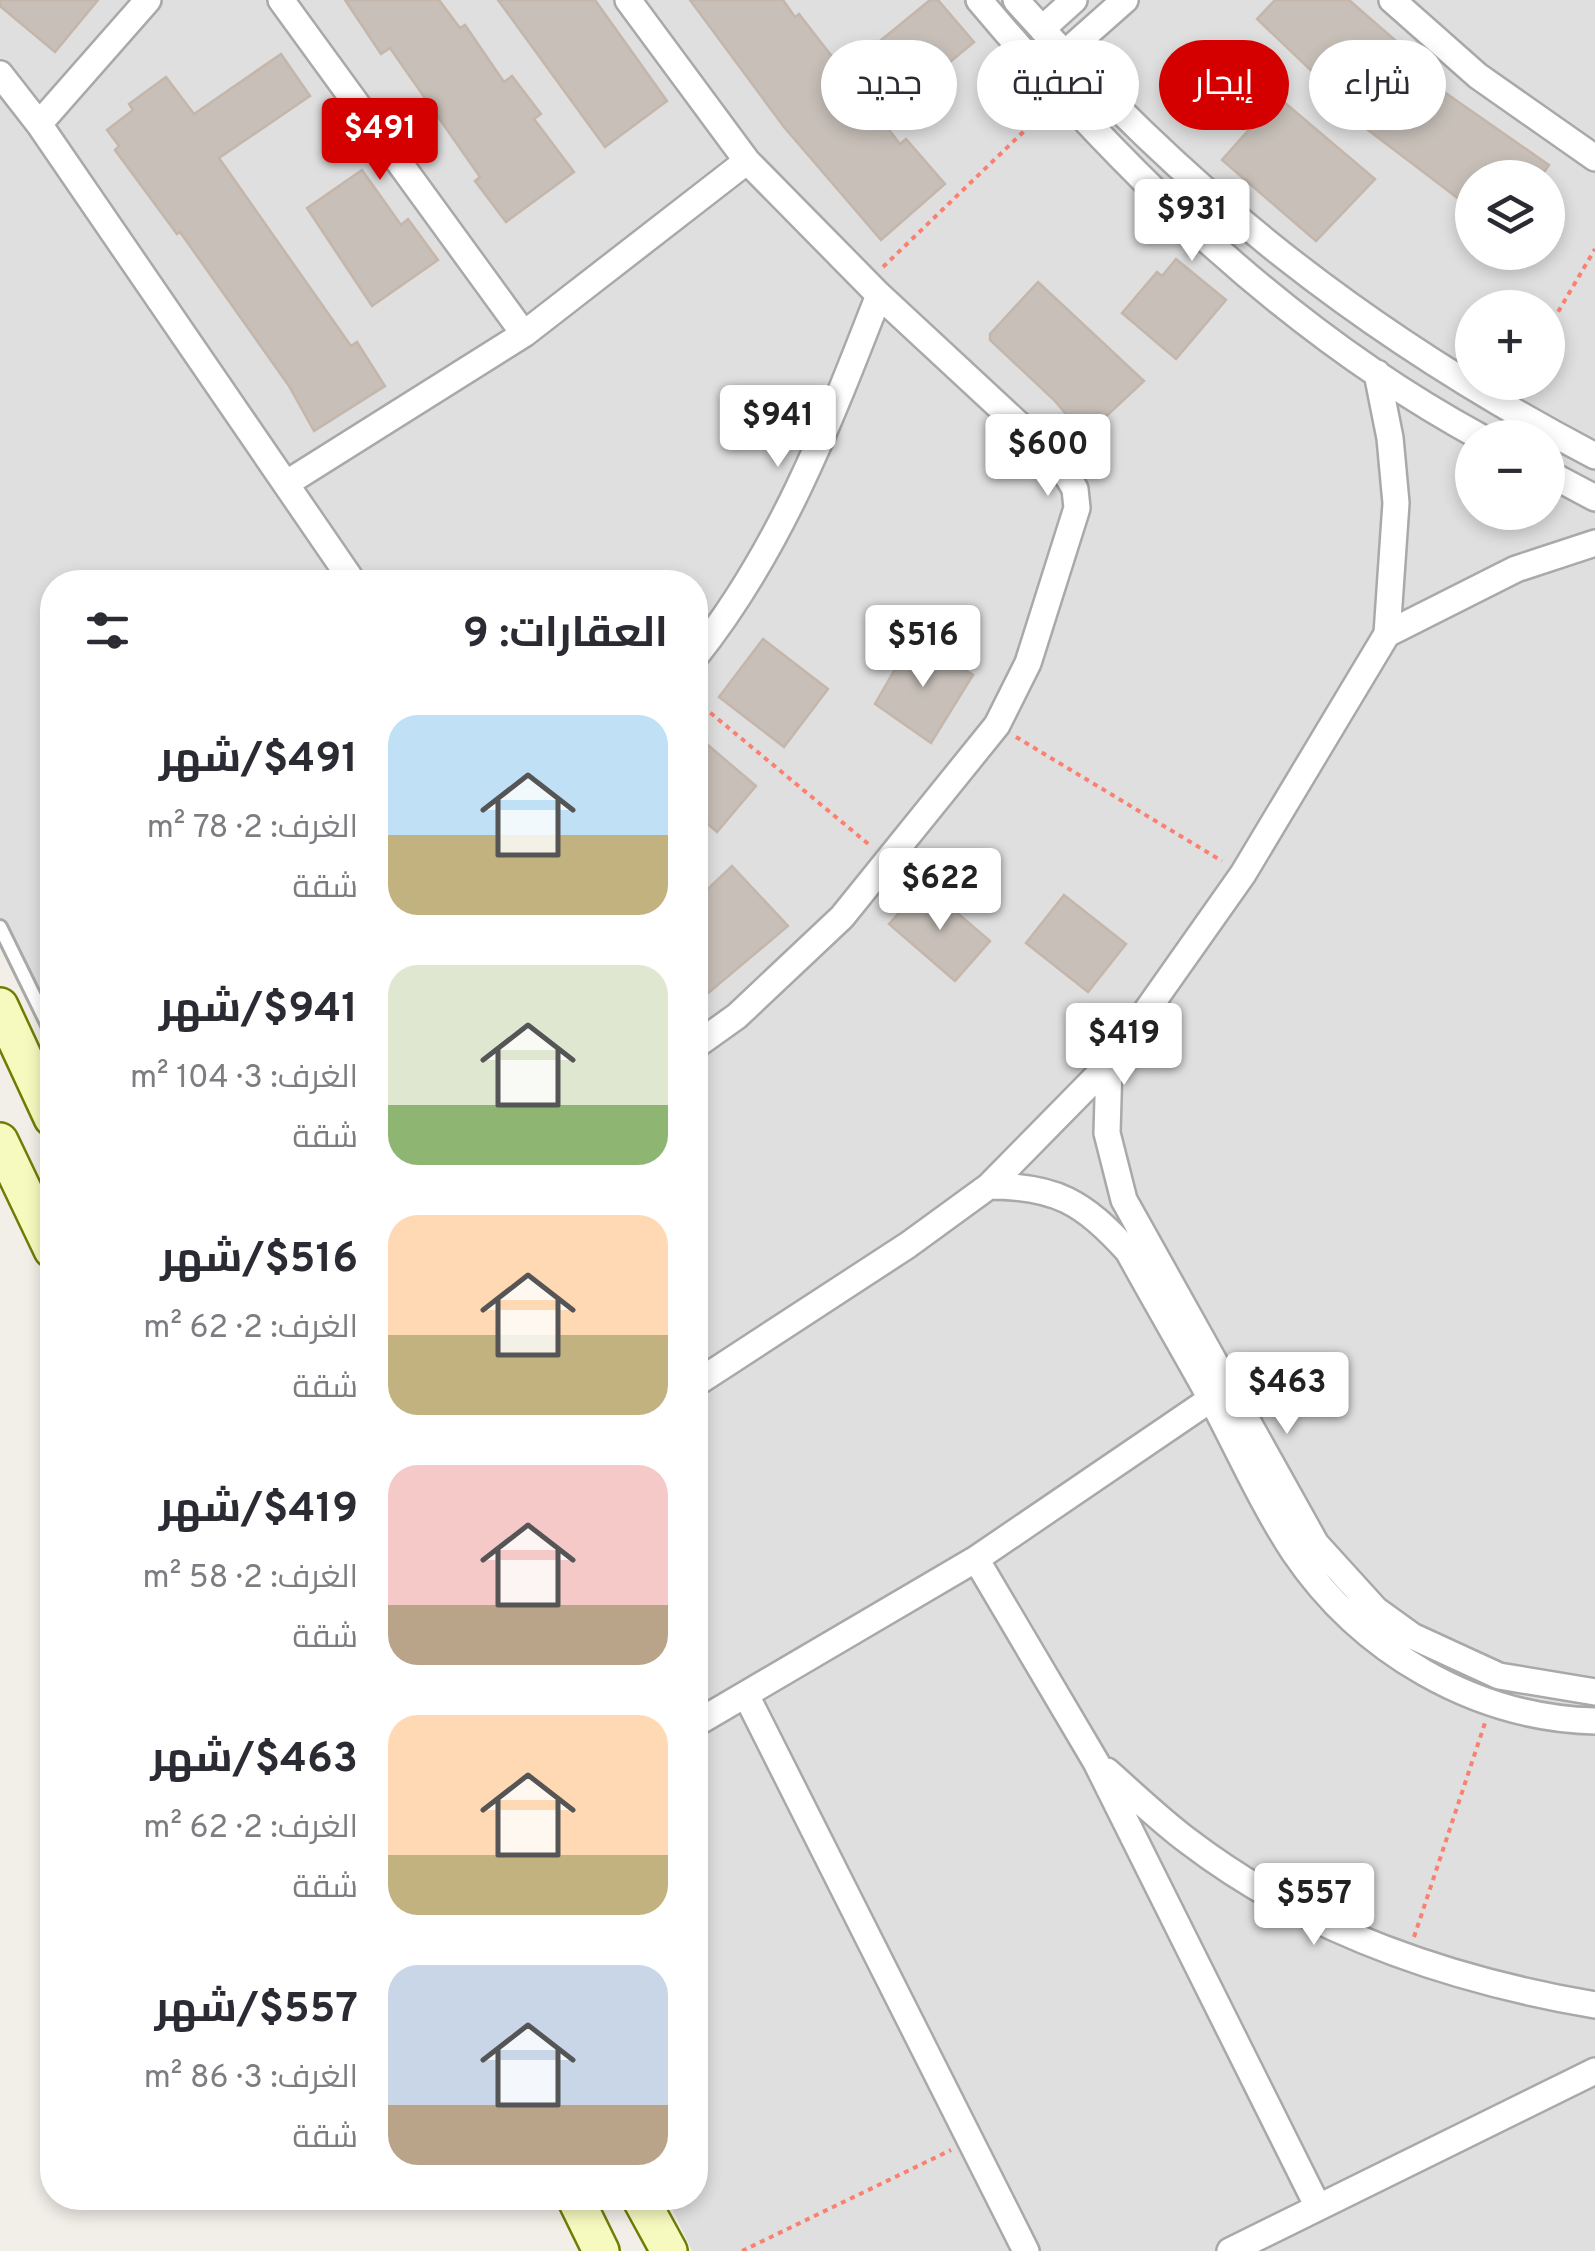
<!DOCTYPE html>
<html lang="ar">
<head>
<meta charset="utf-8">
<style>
	body { margin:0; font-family:Overpass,Cairo,sans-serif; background:#f2f2f3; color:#2b2b33; direction:rtl; height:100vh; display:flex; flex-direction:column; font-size:38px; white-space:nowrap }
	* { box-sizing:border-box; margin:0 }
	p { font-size:32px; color:#7c7c81 }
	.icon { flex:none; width:55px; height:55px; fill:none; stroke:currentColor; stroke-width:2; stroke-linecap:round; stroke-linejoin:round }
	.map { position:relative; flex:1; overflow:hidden; direction:ltr }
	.panel { position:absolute; left:40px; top:570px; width:668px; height:1640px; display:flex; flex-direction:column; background:#fff; border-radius:40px; box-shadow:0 5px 15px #0003; direction:rtl }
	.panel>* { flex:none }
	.top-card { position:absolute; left:738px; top:40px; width:708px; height:90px; direction:rtl; display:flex; gap:20px }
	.buttons { position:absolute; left:1455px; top:160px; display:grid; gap:20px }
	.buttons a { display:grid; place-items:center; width:110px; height:110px; border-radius:50%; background:#fff; box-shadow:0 5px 15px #0003; font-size:50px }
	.price { position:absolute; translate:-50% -85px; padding:0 22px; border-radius:10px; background:#fff; color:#222; font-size:32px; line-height:65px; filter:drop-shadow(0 2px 5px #0008) }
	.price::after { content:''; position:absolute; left:50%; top:60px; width:30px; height:22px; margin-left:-15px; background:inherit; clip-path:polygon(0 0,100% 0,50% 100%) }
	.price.on { background:#d40000; color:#fff }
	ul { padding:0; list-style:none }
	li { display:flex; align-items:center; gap:30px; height:250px; padding:0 40px }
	li span { display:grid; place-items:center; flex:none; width:280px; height:200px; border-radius:30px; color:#555 }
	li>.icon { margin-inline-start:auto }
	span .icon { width:120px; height:120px; fill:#fffc; stroke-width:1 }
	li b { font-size:42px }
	h2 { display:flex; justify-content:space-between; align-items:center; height:120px; padding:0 40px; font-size:42px }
	.tag { padding:0 35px; border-radius:45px; background:#fff; box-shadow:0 5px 15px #0003; font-size:35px; line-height:90px }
	.tag.on { background:#d40000; color:#fff }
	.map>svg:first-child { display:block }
</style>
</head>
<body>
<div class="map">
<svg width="1595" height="2251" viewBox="0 0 1595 2251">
	<rect width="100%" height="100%" fill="#f2efe9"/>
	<path fill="#e0dfdf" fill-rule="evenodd" d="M0,0H1595V2251H692L667,2198H695V582H52V1056L0,938ZM1472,178H1548V252H1472ZM1472,308H1548V382H1472ZM1472,438H1548V512H1472Z"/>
	<path fill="#c7bfb8" stroke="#c4b6ab" stroke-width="2.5" d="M0,0H98L55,52L0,6Z
		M345,0H439L460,28L465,25L504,82L512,76L541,114L534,119L574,172L506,222L475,181L480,177L390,48L381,54Z
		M498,0H595L667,101L605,147Z
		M690,0H783L795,17L799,14L900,144L906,139L945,184L881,240L784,127Z
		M930,0H938L974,42L908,97L869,50Z
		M1275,0H1349L1396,41L1393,45L1441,82L1437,87L1549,165L1540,178H1472V209L1355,120L1359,116L1257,19Z
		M281,54L310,96L219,158L351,346L357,342L385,386L314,431L289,386L180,232L177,234L115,150L119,146L107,130L133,110L129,104L166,77L194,114Z
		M1278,97L1375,179L1316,241L1222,160Z
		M362,170L401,225L408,219L438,260L372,306L307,208Z
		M1176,259L1226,300L1176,359L1122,313L1157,272L1162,276Z
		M1038,282L1144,381L1085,436L1054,400L990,340V334Z
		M913,638L973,675L931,743L875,704Z
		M763,639L828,689L784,747L719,697Z
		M695,734L756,786L717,832L695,813Z
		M732,866L788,926L695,1004V901Z
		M925,885L990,941L955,981L889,924Z
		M1064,895L1126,944L1088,992L1026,943Z"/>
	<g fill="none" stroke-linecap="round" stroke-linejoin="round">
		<g stroke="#a9a9a9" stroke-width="18">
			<path id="lane" d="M0,927L52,1033"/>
		</g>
		<g stroke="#a9a9a9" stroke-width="30">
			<path id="street" d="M281,0L524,334
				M628,0L747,161L879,295L1059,462L1075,489L1077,508L1028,663L997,725L842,917L737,1016L695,1046
				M979,0C1123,171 1283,330 1482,438
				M1016,0C1188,195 1365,335 1595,456
				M1392,0L1478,76L1595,158
				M1042,29L1074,0
				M1064,54L1125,0
				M0,74L39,124L353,582
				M39,124L148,0
				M1548,473L1595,498
				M287,483L524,334L747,161
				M1387,634L1516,569L1595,543
				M695,657C781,549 829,423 879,295
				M1109,1064L1107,1133L1124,1200L1316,1544L1376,1610L1412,1636L1499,1676L1595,1692
				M989,1186C1056,1186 1083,1202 1128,1251C1156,1302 1186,1353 1214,1404C1240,1453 1263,1505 1294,1552C1361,1651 1474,1718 1595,1721
				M695,1384L908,1245L989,1186L1109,1064L1243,874L1387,634L1396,503L1390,438L1377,373
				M976,1559L1096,1762L1318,2207
				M747,1697L1026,2251
				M695,1724L976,1559L1211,1399
				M1107,1771C1134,1795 1160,1820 1188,1841C1307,1932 1449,1980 1595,2005
				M1230,2251L1595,2071"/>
		</g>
		<g stroke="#707d05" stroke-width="40">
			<path id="secondary" d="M0,1006L52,1118
				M0,1141L52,1250
				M575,2198L601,2251
				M640,2198L669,2251"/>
		</g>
		<path stroke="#fa8072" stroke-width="4" stroke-dasharray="5 5" stroke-linecap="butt" d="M883,267L1046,110
			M1548,329L1595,249
			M695,700L872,847
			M1016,737L1222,861
			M1414,1937L1485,1723
			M742,2251L951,2150"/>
		<use href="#lane" stroke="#fff" stroke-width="12"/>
		<use href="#street" stroke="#fff" stroke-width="25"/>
		<use href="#secondary" stroke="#f7fabf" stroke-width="35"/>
	</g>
</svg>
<div class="buttons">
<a><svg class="icon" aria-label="layers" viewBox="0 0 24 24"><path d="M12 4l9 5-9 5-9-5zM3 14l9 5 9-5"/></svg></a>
<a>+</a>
<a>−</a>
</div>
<b class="price on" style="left:380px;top:183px">$491</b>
<b class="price" style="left:1192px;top:264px">$931</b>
<b class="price" style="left:778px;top:470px">$941</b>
<b class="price" style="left:1048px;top:499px">$600</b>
<b class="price" style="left:923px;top:690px">$516</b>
<b class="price" style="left:940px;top:933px">$622</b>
<b class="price" style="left:1124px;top:1088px">$419</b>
<b class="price" style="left:1287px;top:1437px">$463</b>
<b class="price" style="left:1314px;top:1948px">$557</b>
<div class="top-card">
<a class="tag">شراء</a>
<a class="tag on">إيجار</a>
<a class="tag">تصفية</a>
<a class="tag">جديد</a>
</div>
<section class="panel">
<h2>العقارات: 9<svg class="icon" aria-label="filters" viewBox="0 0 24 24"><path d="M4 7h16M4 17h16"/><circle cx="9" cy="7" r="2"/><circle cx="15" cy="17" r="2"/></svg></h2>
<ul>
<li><span style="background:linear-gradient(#bfe0f5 60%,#c2b280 0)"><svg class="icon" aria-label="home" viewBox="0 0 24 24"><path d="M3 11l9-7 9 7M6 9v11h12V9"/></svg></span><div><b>$491/شهر</b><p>الغرف: 2 · 78 m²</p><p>شقة</p></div></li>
<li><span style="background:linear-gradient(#dfe7d0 70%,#8fb573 0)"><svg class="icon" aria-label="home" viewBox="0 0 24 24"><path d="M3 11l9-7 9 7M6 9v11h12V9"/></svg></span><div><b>$941/شهر</b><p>الغرف: 3 · 104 m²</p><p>شقة</p></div></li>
<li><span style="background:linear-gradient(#ffd9b3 60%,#c2b280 0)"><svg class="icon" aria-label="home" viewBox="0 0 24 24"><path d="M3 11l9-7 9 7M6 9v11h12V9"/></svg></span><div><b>$516/شهر</b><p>الغرف: 2 · 62 m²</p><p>شقة</p></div></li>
<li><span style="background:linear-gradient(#f6c9c9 70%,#b9a48a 0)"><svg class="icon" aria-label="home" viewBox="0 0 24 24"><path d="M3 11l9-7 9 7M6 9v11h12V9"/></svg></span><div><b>$419/شهر</b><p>الغرف: 2 · 58 m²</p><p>شقة</p></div></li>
<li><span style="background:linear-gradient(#ffd9b3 70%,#c2b280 0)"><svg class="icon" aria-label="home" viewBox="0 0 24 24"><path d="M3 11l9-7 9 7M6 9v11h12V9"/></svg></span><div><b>$463/شهر</b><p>الغرف: 2 · 62 m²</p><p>شقة</p></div></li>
<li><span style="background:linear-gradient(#c9d6e8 70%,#b9a48a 0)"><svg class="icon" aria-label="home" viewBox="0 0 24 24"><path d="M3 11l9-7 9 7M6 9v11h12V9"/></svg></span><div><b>$557/شهر</b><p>الغرف: 3 · 86 m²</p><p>شقة</p></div></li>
</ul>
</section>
</div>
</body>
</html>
